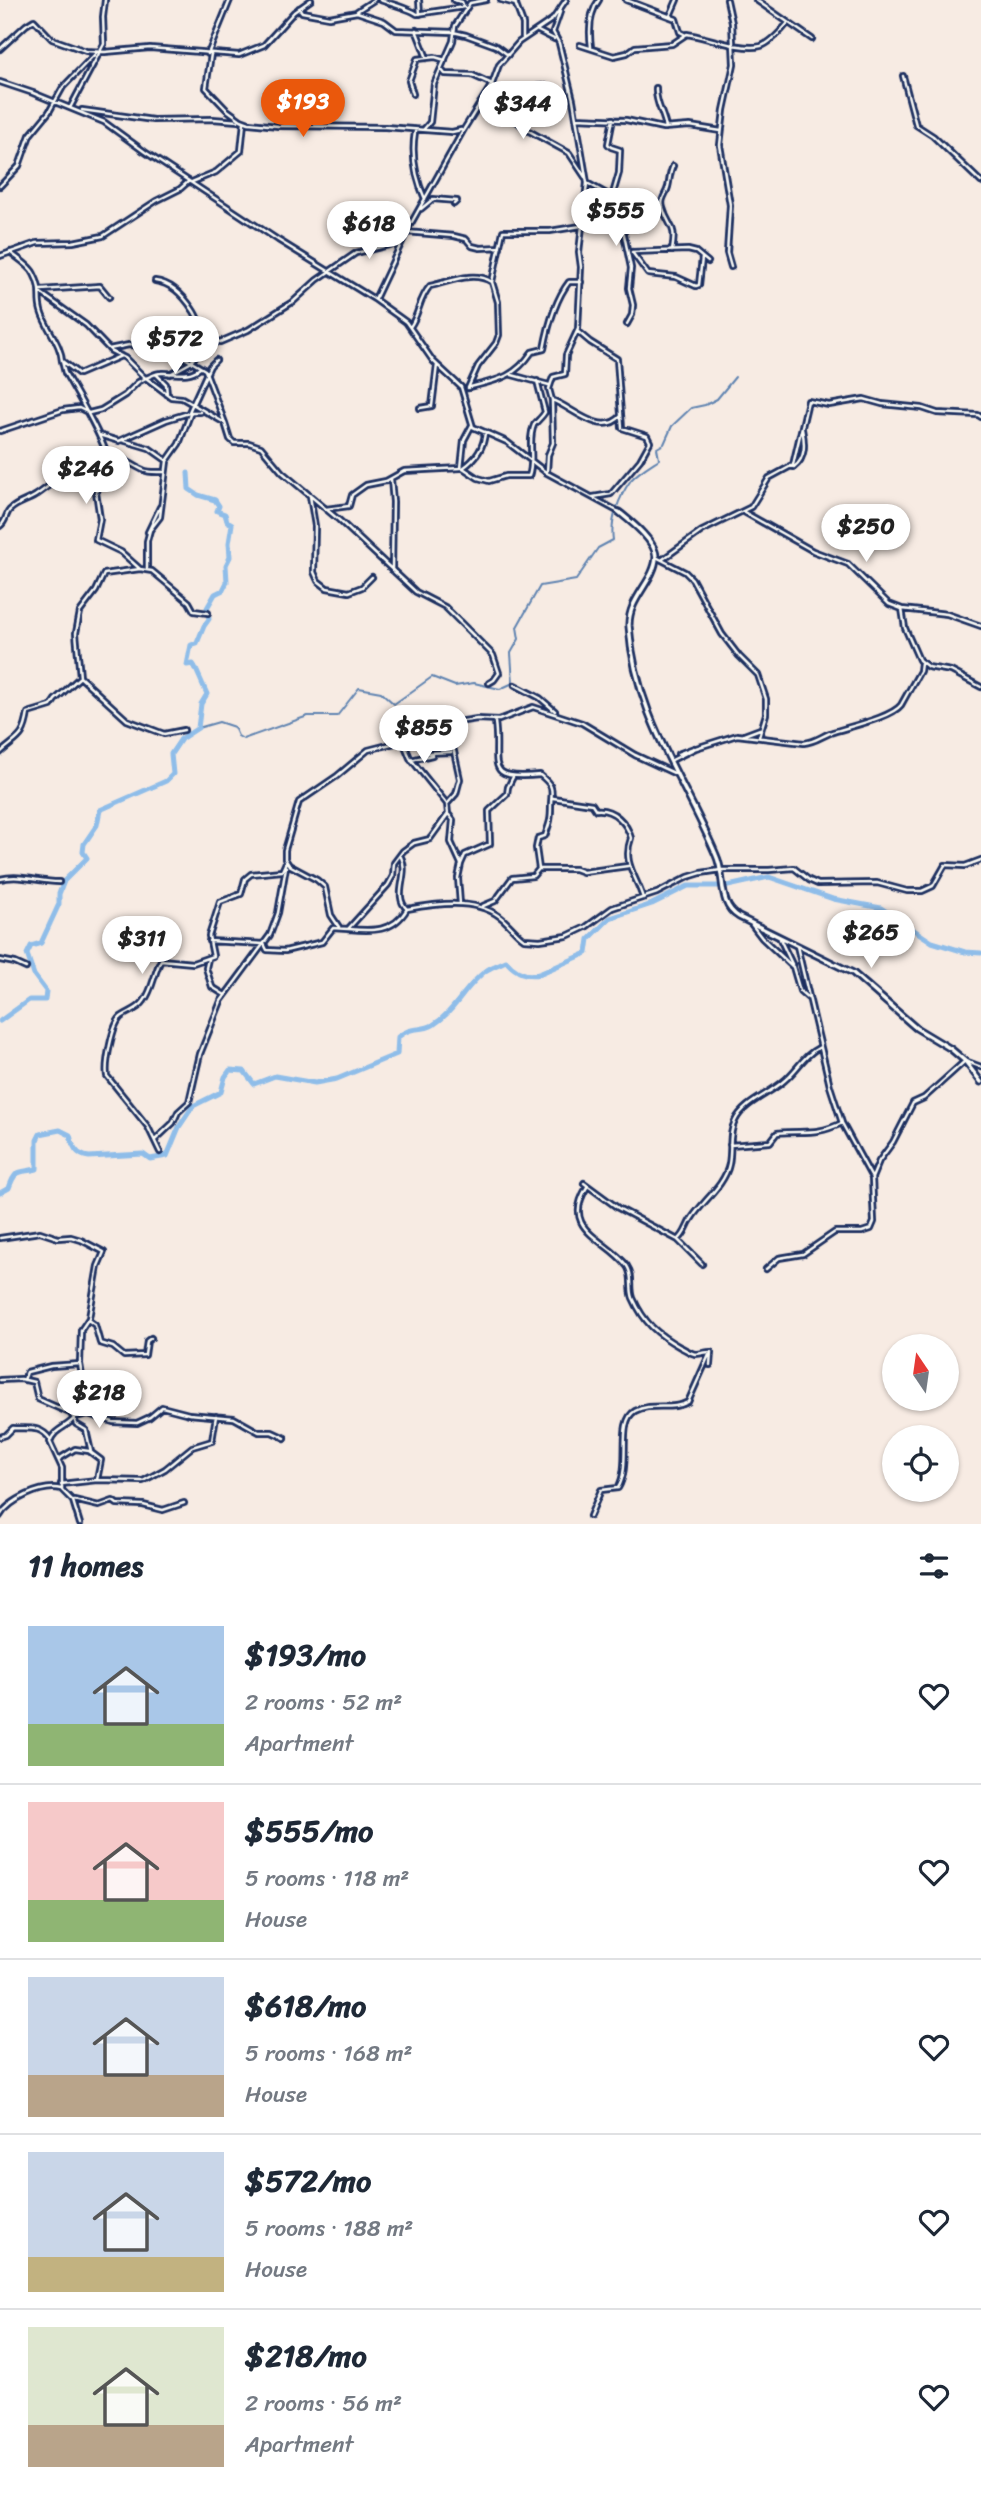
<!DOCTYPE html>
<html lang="en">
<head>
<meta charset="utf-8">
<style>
	body { margin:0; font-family:Sriracha,sans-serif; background:#f6f6f7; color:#1f2937; height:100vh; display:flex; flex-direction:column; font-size:26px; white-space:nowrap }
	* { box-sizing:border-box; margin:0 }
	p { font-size:23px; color:#747a83 }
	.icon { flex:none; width:38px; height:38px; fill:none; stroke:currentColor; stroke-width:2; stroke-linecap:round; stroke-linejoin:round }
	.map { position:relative; height:1524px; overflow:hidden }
	.details { display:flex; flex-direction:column; background:#fff; flex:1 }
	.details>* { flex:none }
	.needle { width:46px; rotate:347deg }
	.buttons { position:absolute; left:882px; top:1334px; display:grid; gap:14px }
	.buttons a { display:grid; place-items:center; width:77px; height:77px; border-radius:50%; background:#fff; box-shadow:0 2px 5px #0004; font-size:35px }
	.price { position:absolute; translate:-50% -60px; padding:0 16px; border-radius:24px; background:#fff; color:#222; font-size:23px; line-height:46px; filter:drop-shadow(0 2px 4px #0008) }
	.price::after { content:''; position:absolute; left:50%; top:42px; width:21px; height:16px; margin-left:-10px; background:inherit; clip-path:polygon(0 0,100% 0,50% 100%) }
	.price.current { background:#ea580c; color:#fff }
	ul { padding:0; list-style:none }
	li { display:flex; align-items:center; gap:21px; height:175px; padding:0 28px }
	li+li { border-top:2px solid #e0e1e3 }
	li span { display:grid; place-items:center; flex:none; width:196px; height:140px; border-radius:0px; color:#555 }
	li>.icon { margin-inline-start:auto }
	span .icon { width:84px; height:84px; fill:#fffc; stroke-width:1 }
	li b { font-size:30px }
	h2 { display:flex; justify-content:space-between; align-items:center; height:84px; padding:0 28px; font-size:30px }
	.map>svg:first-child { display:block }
</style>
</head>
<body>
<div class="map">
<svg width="981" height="1524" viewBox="0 0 981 1524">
	<rect width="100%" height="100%" fill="#f7ebe3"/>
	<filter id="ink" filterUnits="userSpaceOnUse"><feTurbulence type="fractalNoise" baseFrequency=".0143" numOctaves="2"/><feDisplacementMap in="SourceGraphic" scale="14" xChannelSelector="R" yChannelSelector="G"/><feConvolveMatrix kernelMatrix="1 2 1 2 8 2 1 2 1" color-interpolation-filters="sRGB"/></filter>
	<g filter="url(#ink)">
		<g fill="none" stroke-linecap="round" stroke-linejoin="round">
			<path stroke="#6184b1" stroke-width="2" d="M198,728L219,722L234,727L238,736L243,739L308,716H337L359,688L381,692L394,704L432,677L455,686L474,683L500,689L513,683L511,653L519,639L517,627L540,586L576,580L598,548L613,540C610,520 619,497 631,480C638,472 650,465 659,459L657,448L664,444L672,426L691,408L705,405L717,399L735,377"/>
			<path stroke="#8fbde9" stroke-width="5" d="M0,1021L29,1000H45L46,991L34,975L27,954L31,946L41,943L59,904V894L64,881L87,858L83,852L84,844L97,825L100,810L166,781L173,774L171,754L181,739L198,728L201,704L207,694L195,667L193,664L187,665L191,645L197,643L204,626L209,619L207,608L215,594L223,590L227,582L226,565L230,557L229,543L232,524L227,521L225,514L217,511L219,506L215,500L198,495L189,489L188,473
				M0,1193L9,1188C16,1168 19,1173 37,1169V1140L40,1134L60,1130L70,1135C73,1147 76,1155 89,1157L143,1154L150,1159L167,1156L179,1127L193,1106L221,1092L225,1077L230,1070L244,1071L254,1084L275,1076L315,1083L337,1079L397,1054L398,1037C412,1025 420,1032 433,1025C455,1012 466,984 487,970C493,966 500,964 506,961C515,972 525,977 539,974L587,953L589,939L610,918L652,904L688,886H728L769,877L833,899L881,908L932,942L965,952L981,953"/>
			<g stroke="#1b2f5e" stroke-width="8">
				<path id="minor" d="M380,0C389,3 410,9 417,14L464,7
					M419,0L420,14
					M454,0L462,2L464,7
					M501,0L516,4
					M514,0L523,24V39
					M626,0L676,19L680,32L684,34
					M727,0L732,23L734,64L724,110L720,145L730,205L727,253L731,267
					M756,0L812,39
					M299,8L302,12L329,17L357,12L384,21L396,30L453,32L466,35L496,46L508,55
					M357,11L374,0
					M670,16L677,0
					M416,30L427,58
					M538,31L554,39
					M580,45L614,56L627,53L635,47L672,44L687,34C707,37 742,51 761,46C771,43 781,31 787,24
					M591,47C589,32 589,13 599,0
					M0,49L26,25L34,20L52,39L86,51L105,52L150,48L239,55L264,45L294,12L311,0
					M208,54L230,0
					M211,54L206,88L226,109L241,120L249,123L278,126L385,127L452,132L461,130
					M441,69L445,74L472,75L492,84L499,104L514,119L529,131L569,153L585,177
					M903,76L916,125L933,136L981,182
					M0,82L33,93L104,122L145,152L278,240L374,299L406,322L433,361L461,387L473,427L507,442L547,473L619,512
					M656,88C655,103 664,114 666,128
					M413,94L409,81L417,59L435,57L445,60
					M480,106L524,95L534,87L545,86
					M70,108L104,44L103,17L105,0
					M82,110L153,120L213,119L238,121
					M576,118L626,120L663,128L690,126L721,131
					M424,129L430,122L434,84L453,41L455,26L470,3L486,0
					M415,132C411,156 415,177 425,199
					M192,182L216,172L241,151L244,122
					M587,183L614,198L618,206L631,268L629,288L633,305L632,315L627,324
					M0,186L19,166L30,135L49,112L63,87L97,52
					M612,197L619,173L620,150L611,147L608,144L613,119
					M421,209L433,199L457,201L454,204
					M406,232L454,236L466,239L472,246L480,248L500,247
					M672,251C677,222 669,230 663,208C660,199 666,195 668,187C670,180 669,174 673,166
					M10,252C17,258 31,266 34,274C43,291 37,297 41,311C46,329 61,343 62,361L79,374L121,356
					M632,252L648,274L676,277L696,286L699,285L702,258
					M632,252L688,250L696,252L708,262
					M0,256L37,243L73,242L103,236L156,201L180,189L189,181
					M155,281C172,283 184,296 193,310C202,323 200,338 220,342L248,330L294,301L317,280L356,253L401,242
					M41,290L100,286L109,297
					M41,293L86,325L111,351L125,358L145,378C150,377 155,373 161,373C176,372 187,378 200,368
					M375,299L409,227L464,129L492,84L499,65L519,42L553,19L566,0
					M410,327C420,313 418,300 430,286C450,282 473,270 492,282
					M577,331L590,342L617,359L622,428L647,436L650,442L640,460L611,494L593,497
					M109,349L129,345L168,348L205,370L225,423
					M62,361L65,373C75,391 116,458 110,475C107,482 99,485 96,492L100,519L96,540L121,552L140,569
					M156,374L166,384L167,394
					M170,374L190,363L203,347L217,342
					M512,375L549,385
					M470,387C499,380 515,377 532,352L544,349C548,327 555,300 569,282H581
					M468,388L478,366L496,343L499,335L498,302L492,282L503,231H550L581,226
					M552,400C572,407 601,438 621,416
					M420,408L432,406L437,365
					M189,412L210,366L216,360
					M0,431L63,410L79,408L89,413L101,410L125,395L138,382L146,378L171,397L182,398L225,423L230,439L234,443H249L261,447L282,472L339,520L416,592L445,607L493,655L499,673L494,680L489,683
					M99,435L119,441L166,420L192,412
					M122,440L149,448L166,460
					M790,466L794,467C806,458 805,443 802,429
					M463,468L478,478L489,481L506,476H529C535,460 527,441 534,425C537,421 542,417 545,412L537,381
					M463,468C476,459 484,448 485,432
					M547,472L548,455L553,443L552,400L549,389L553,377L565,374L566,355L578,329L581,267L579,252L587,183L573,100L559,43L553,32L560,12
					M391,479L393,502L392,570
					M310,496L315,526L314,572L318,581L327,588L349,592L362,587L372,577
					M326,509L349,506L352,495L366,485L386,481L404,471L461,468L464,440L472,425
					M744,512L813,551L848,564L889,604L902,609L947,614L981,626
					M0,526C7,521 5,513 11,509C17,503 27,501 35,496C52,485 87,452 109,455C123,457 132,465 143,470C149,473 158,472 165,472
					M148,532L160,507
					M656,557L685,572L692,579L722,634L739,656L758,675L766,699V714L759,737
					M663,559L702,531L751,507L769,478L793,465L808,401L829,405L864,399L882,404L922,408L937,413L978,415L981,417
					M147,568V541L150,530L160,517L167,461L179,444L191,412H200
					M902,609L905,628L919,660L928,667L951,671L981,687
					M515,685L540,698L555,711
					M495,722C501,763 481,781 540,775C556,788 551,790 551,806C551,820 550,822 545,836L538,838L536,848L539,869
					M184,730L164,734L127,720L80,677L76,633L80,612L96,591L104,574L140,569L152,571L189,602L194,611L208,613
					M744,735L760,729
					M412,737L423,743L426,753L451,752
					M403,741L410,758L447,804
					M0,753C18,737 24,739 28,713L51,706L55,700L80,677
					M678,754L694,748
					M411,760L432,755
					M672,760L696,748L737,735L804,743C815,742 820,737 830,733C847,727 891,718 901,705L920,671L921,663
					M553,798L592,804L596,810C613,808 627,823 631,838C622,863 636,875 643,898
					M449,815L453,820L451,842L461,864L458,878L460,904
					M401,857C410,874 392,896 407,909
					M461,864L465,855L490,844L489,811L507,794L508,787L513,777
					M0,879C21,874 38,882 59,882
					M483,906L495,901L512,878L533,876L539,869H575L583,872L628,866
					M752,925L762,938L793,967L800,991L808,998
					M339,927L331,915L325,887L317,880L289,865L285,859V850L299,802L337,776L368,750L403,741L451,723L477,719L499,720L533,707L582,723L635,755L676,774
					M348,929L388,885L393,876L394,863L403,851L414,843L430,839L448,814L447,804L456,794L460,779L448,724
					M780,939L792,964
					M209,941L264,944L267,950L285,951L322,942L333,928C362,929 390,938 407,909C436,904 474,898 499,916C508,922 514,932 524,939L540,940L567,936L586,927L612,908L657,893L688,877L701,873L721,870H769L794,868L809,880L818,884L877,883L907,891H922L933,886L945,865L965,866L981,860
					M797,946L830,1086L842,1123L872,1178
					M208,959L206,968L212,987L225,995
					M0,960L15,963L26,968
					M155,1140L173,1123L178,1112L189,1102L200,1054L221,1001L270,935L278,913L286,867
					M730,1145L770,1142L777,1133C804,1130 815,1136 842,1123
					M160,1152L148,1127L107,1076C105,1064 112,1025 121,1017C129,1011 138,1010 144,1001C153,989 154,973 161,960L193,963L213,956L209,936L220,902L241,894L245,879L251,874L282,871L286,862
					M584,1183L618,1208L678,1240L702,1264
					M587,1187C560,1231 606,1238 627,1266C634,1276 629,1287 633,1298C644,1323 657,1334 680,1347C685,1349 690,1353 695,1354C699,1354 706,1352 711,1352L710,1365
					M0,1238L40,1232L58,1238L71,1237L81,1240L104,1252L98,1266L89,1318L81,1330L80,1364L85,1395C79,1402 80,1409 75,1417C68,1428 54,1428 50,1442L62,1468V1490L73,1501L80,1524
					M678,1240C686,1234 686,1226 692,1218C703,1201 725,1185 729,1164C732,1149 728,1135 735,1121C744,1102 770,1094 785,1080C798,1069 804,1055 820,1047
					M766,1269L779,1258L803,1254L835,1232H862L871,1229L874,1222L872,1178L879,1161L893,1142L913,1103L924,1098L965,1061L981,1067
					M88,1320L95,1325L100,1343L113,1347L124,1356L145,1355L147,1341L151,1338
					M0,1380L21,1379L34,1382L38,1399L70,1413L74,1418
					M24,1380L27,1372L51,1366L80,1364
					M75,1417L88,1414L113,1422L137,1423L150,1417L162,1407L189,1414L234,1418L259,1432H272L285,1438
					M74,1418L76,1424L86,1430L91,1452
					M0,1437L6,1435L13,1428C29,1429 40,1425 50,1439
					M59,1459L75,1449L89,1451L101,1460L97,1480
					M61,1484L97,1480L143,1481L165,1469L192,1447L212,1441L216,1416
					M74,1500L99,1506L113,1501L117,1504L143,1505L163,1510L184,1503
					M0,1516C9,1500 43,1484 61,1489
					M590,1516L601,1490L618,1488C632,1465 616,1422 635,1411C651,1402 672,1411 688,1402L709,1355"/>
			</g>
			<g stroke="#1b2f5e" stroke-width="9">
				<path id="tertiary" d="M619,512C630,521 656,541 656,557C655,581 628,598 629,626C635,715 683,777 716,855C726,876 717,904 739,917L853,973L916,1028L951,1049L965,1061L981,1082"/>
			</g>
			<use href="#minor" stroke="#fdfcf7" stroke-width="2.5"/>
			<use href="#tertiary" stroke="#fdfcf7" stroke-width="3.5"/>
		</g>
	</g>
</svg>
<div class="buttons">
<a><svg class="needle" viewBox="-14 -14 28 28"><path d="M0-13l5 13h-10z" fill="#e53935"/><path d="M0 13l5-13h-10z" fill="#747a83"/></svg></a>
<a><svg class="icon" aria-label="locate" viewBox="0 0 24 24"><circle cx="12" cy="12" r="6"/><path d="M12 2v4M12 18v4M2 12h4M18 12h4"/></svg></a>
</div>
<b class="price current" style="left:303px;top:139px">$193</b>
<b class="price" style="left:523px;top:141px">$344</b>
<b class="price" style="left:616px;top:248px">$555</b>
<b class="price" style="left:369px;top:261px">$618</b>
<b class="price" style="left:175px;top:376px">$572</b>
<b class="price" style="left:86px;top:506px">$246</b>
<b class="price" style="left:866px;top:564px">$250</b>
<b class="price" style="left:424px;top:765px">$855</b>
<b class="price" style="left:871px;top:970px">$265</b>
<b class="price" style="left:142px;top:976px">$311</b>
<b class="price" style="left:99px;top:1430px">$218</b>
</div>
<section class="details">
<h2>11 homes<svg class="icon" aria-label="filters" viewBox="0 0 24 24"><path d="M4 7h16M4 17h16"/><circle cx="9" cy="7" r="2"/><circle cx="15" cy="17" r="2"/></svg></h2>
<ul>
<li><span style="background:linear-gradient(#a9c7e8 70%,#8fb573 0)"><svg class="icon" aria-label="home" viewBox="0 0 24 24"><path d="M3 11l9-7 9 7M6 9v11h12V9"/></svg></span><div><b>$193/mo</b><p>2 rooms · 52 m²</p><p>Apartment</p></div><svg class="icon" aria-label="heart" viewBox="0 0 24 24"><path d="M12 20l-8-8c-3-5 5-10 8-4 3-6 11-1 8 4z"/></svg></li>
<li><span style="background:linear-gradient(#f6c9c9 70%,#8fb573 0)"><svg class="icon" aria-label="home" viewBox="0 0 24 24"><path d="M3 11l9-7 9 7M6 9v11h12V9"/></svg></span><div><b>$555/mo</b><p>5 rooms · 118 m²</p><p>House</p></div><svg class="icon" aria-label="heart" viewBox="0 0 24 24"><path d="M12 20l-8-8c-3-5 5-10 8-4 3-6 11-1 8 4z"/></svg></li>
<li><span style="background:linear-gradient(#c9d6e8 70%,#b9a48a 0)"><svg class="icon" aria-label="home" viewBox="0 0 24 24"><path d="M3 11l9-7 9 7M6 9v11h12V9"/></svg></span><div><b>$618/mo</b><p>5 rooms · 168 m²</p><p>House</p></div><svg class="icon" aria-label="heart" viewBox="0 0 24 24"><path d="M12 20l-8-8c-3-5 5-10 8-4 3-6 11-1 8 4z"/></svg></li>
<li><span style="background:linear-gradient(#c9d6e8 75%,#c2b280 0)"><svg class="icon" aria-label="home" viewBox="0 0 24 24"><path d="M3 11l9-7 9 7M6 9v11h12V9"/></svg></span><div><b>$572/mo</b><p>5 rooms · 188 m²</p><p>House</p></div><svg class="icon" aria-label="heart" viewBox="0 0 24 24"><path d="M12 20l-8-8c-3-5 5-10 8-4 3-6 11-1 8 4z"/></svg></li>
<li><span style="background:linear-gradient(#dfe7d0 70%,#b9a48a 0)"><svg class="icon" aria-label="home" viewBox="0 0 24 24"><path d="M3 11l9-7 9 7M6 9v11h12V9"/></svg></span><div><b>$218/mo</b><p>2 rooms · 56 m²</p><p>Apartment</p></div><svg class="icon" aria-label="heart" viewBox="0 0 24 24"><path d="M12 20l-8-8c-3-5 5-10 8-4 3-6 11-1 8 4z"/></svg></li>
</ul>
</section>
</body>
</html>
